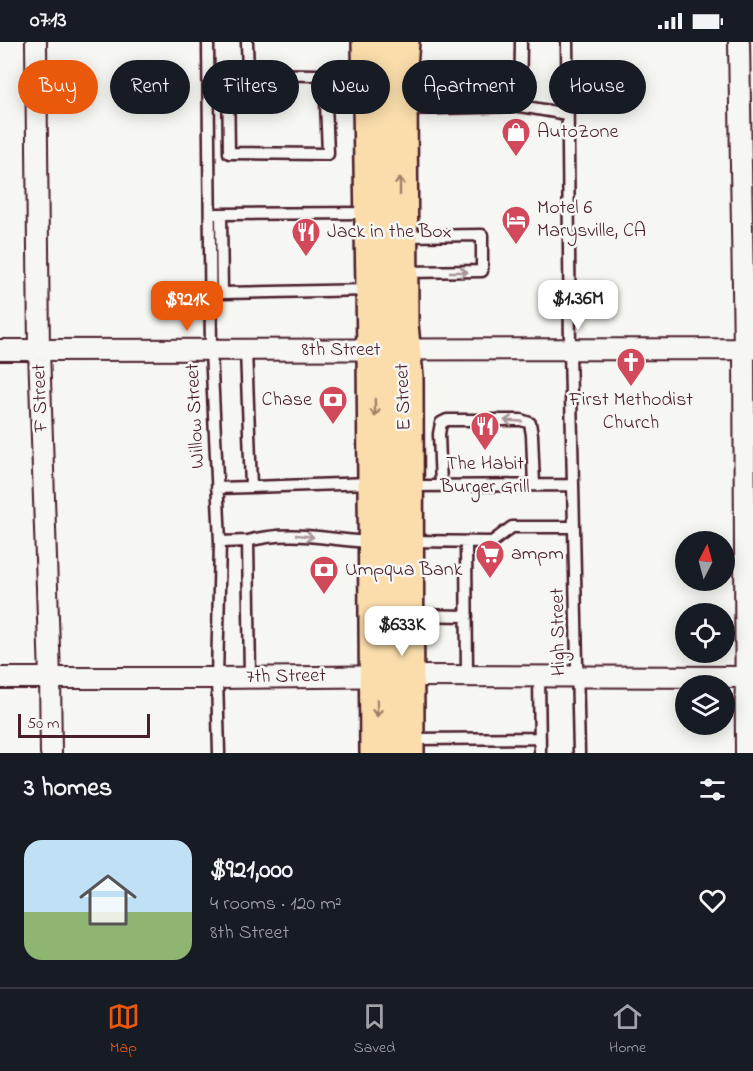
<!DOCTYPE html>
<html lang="en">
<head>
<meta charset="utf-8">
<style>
	body { margin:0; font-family:"Indie Flower",sans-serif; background:#20242c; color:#f1f3f6; height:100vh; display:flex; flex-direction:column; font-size:22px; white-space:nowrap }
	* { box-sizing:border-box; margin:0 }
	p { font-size:20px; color:#9ea1a6 }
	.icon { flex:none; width:33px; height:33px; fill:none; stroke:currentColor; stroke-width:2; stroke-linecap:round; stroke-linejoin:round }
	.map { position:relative; height:711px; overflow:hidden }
	.drawer { display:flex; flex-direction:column; background:#171b24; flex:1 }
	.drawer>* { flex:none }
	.top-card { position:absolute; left:18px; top:18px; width:717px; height:54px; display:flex; gap:12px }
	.needle { width:39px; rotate:6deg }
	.tools { position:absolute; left:675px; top:489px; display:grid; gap:12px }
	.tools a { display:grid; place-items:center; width:60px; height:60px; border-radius:50%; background:#171b24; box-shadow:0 3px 15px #0003; font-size:30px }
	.scale { position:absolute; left:18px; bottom:15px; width:132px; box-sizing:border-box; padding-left:6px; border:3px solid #4a1f2b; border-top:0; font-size:16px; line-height:21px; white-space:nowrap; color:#4a1f2b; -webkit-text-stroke:4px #f6f6f2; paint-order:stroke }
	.price { position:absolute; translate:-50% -51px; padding:0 14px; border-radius:12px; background:#fff; color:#222; font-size:20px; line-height:39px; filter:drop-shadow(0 2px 3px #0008) }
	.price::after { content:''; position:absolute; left:50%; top:36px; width:18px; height:14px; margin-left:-9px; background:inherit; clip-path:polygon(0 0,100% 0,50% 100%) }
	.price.on { background:#ea580c; color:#fff }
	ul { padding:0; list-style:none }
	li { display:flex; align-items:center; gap:18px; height:150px; padding:0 24px }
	li span { display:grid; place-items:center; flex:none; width:168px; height:120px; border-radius:18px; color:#555 }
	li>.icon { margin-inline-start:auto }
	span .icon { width:72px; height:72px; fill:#fffc; stroke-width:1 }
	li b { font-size:26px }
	h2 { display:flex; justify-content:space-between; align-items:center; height:72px; padding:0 24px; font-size:26px }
	.tag { padding:0 21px; border-radius:27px; background:#171b24; box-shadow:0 3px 15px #0003; font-size:21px; line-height:54px }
	.tag.on { background:#ea580c; color:#fff }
	.status { display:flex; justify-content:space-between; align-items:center; height:42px; padding:0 30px; background:#171b24; direction:ltr }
	.status svg { height:16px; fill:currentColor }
	.menu { display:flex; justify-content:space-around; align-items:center; height:84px; border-top:2px solid #363941; background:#171b24; font-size:16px; color:#9ea1a6 }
	.menu a { display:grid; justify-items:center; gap:3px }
	.menu .on { color:#ea580c }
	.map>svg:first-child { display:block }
</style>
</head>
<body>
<div class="status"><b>07:13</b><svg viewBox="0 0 49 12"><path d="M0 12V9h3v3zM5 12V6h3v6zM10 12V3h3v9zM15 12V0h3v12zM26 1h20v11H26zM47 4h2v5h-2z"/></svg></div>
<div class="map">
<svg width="753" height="711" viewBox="0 0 753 711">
	<rect width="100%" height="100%" fill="#f6f6f2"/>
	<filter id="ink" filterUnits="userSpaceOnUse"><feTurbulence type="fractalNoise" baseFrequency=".0167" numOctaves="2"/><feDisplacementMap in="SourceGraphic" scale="12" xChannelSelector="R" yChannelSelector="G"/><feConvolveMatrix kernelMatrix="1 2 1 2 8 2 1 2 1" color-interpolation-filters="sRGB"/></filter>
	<g filter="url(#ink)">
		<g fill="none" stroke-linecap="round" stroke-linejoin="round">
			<g stroke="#4a1f2b" stroke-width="15">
				<path id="service" d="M208,0L211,308L220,500L217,636L219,711
					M247,0L248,32
					M567,0L570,308L579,711
					M325,33L328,112L229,111L228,32C275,32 321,33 367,34
					M520,64L521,0
					M403,67L520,64L567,72
					M216,172L368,171
					M221,172L222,251L370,248
					M404,230L482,229V193L405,194
					M409,444L573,443
					M441,444L439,392L441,381L447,378H521L530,381L532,393L534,443
					M251,445L371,441
					M217,446L251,445L246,308
					M248,499C292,487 327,498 372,500
					M409,499L492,500L512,485H574
					M220,500L248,499L250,635
					M466,500L467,634
					M410,573L467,574
					M539,635L540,711
					M411,697L540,696"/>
			</g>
			<g stroke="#4a1f2b" stroke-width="24">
				<path id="minor" d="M36,0L39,308L50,635L51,711
					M739,0L744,307L746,711
					M0,308L753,307
					M0,636H217L407,634L753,635"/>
			</g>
			<g stroke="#4a1f2b" stroke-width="38">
				<path id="trunk" d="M369,0L374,308L377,711
					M402,0L400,24L401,282L406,335L407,711"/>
			</g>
			<use href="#service" stroke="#f6f6f2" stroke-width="10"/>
			<use href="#minor" stroke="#f6f6f2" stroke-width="20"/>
			<use href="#trunk" stroke="#faddab" stroke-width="33"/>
		</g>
		<defs><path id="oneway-shaft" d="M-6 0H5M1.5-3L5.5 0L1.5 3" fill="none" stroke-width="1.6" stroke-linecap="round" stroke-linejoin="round" transform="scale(1.5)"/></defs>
		<g stroke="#a27e6b">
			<use href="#oneway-shaft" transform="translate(400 144) rotate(-90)"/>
			<use href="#oneway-shaft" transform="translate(375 366) rotate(89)"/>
			<use href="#oneway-shaft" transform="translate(377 666) rotate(90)"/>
		</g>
		<g stroke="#a99598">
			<use href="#oneway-shaft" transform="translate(459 230)"/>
			<use href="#oneway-shaft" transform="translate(513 379) rotate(-177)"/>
			<use href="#oneway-shaft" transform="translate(305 494) rotate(7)"/>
		</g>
	</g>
	<defs>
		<g id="shop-pin" transform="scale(1.5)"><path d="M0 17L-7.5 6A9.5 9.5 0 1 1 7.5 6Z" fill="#d1495b" stroke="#f6f6f2"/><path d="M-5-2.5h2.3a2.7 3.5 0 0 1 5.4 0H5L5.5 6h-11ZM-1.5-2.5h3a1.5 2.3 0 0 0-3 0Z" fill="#fff"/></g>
		<g id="hotel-pin" transform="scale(1.5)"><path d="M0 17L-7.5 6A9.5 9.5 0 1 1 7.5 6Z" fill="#d1495b" stroke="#f6f6f2"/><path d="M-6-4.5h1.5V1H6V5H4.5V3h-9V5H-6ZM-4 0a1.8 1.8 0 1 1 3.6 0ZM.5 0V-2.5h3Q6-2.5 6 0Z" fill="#fff"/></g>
		<g id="restaurant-pin" transform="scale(1.5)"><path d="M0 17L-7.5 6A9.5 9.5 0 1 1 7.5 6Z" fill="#d1495b" stroke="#f6f6f2"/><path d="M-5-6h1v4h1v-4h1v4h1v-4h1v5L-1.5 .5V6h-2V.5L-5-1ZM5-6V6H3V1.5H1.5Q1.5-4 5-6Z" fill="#fff"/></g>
		<g id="church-pin" transform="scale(1.5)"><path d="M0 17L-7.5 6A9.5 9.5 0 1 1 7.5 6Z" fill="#d1495b" stroke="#f6f6f2"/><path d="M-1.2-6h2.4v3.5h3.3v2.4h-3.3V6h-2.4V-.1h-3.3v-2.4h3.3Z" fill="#fff"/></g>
		<g id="bank-pin" transform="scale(1.5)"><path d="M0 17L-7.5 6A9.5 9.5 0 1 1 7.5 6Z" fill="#d1495b" stroke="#f6f6f2"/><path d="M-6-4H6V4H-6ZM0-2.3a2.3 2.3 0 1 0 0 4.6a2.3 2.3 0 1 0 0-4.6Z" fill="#fff"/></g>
		<g id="supermarket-pin" transform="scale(1.5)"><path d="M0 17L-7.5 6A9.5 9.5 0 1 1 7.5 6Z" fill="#d1495b" stroke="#f6f6f2"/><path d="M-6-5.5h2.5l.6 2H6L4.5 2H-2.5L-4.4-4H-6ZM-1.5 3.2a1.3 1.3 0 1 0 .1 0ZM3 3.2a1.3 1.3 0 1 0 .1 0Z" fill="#fff"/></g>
	</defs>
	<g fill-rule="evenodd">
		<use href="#shop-pin" x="516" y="90"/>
		<use href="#hotel-pin" x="516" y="178"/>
		<use href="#restaurant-pin" x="306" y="190"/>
		<use href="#church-pin" x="631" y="320"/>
		<use href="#bank-pin" x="333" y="358"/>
		<use href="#restaurant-pin" x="485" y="384"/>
		<use href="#supermarket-pin" x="490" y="512"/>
		<use href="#bank-pin" x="324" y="528"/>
	</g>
	<g text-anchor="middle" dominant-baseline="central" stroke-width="5" stroke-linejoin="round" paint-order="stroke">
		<g font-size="20" fill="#4a1f2b" stroke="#f6f6f2" text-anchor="start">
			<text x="537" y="90">AutoZone</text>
			<text x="537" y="166">Motel 6<tspan x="537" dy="23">Marysville, CA</tspan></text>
			<text x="327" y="190">Jack in the Box</text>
			<text x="312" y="358" text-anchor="end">Chase</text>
			<text x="631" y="358" text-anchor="middle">First Methodist<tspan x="631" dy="23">Church</tspan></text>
			<text x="485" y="422" text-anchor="middle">The Habit<tspan x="485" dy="23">Burger Grill</tspan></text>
			<text x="511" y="512">ampm</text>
			<text x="345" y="528">Umpqua Bank</text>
		</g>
		<g font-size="20" fill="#4a1f2b" stroke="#f6f6f2">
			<text x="341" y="308">8th Street</text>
			<text transform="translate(404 355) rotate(-92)">E Street</text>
			<text transform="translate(41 356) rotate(-92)">F Street</text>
			<text transform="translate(196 374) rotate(-93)">Willow Street</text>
			<text transform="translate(559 590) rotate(-91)">High Street</text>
			<text transform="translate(286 635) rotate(-1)">7th Street</text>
		</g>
	</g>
</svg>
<div class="tools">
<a><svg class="needle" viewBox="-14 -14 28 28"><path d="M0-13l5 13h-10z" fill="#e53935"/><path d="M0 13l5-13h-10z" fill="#9ea1a6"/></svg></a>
<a><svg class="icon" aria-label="locate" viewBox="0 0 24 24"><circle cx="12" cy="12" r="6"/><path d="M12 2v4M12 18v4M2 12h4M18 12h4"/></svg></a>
<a><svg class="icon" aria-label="layers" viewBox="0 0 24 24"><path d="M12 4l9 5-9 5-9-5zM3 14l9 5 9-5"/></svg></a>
</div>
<div class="scale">50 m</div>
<b class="price" style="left:578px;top:289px">$1.36M</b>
<b class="price on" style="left:187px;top:290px">$921K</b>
<b class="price" style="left:402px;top:615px">$633K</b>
<div class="top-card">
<a class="tag on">Buy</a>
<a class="tag">Rent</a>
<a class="tag">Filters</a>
<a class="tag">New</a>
<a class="tag">Apartment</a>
<a class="tag">House</a>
</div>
</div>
<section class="drawer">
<h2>3 homes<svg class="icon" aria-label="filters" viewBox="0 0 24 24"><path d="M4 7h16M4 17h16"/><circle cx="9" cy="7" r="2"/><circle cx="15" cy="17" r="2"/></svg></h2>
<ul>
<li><span style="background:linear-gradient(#bfe0f5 60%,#8fb573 0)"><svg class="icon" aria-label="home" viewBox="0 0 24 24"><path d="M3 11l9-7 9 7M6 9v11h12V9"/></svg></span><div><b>$921,000</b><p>4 rooms · 120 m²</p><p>8th Street</p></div><svg class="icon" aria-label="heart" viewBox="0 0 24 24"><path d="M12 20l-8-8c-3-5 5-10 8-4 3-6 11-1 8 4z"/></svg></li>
</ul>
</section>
<nav class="menu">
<a class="on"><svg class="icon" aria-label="map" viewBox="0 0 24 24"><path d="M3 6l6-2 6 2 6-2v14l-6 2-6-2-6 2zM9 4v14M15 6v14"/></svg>Map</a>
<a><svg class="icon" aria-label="saved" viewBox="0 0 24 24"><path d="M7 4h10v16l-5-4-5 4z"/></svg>Saved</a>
<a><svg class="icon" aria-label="home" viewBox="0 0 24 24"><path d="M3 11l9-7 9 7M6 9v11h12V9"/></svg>Home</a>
</nav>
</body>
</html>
